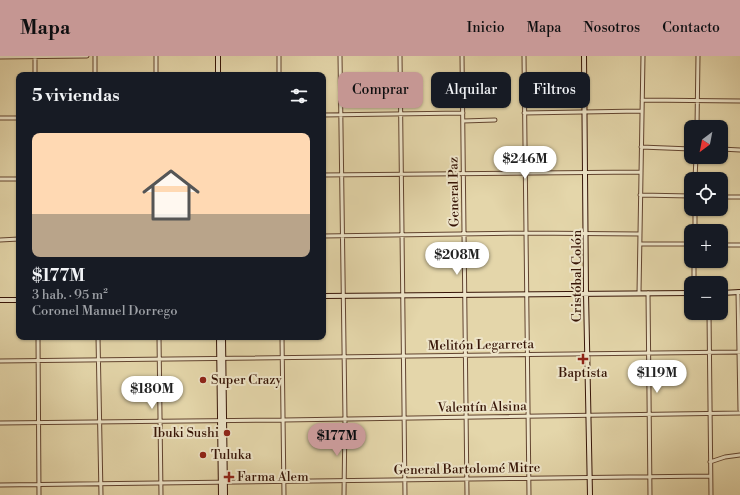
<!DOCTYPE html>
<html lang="es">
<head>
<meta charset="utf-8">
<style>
	body { margin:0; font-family:"Libre Bodoni",serif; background:#242831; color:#f1f3f6; height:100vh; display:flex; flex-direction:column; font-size:15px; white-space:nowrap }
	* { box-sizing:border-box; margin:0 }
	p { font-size:13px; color:#9ea1a6 }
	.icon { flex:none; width:22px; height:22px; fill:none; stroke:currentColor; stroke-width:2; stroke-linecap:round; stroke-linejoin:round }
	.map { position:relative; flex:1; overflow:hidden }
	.drawer { position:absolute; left:16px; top:16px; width:310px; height:268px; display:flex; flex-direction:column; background:#171b24; border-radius:8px; box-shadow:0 1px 3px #0004 }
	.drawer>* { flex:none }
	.banner { position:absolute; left:338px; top:16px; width:342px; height:36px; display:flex; gap:8px }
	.needle { width:26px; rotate:212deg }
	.tools { position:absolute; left:684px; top:64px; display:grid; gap:8px }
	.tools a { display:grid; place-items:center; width:44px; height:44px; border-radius:8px; background:#171b24; box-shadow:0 1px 3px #0004; font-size:20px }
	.price { position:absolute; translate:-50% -34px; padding:0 9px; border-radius:14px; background:#fff; color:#222; font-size:13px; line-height:26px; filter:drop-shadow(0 1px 2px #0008) }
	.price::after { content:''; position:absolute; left:50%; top:24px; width:12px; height:9px; margin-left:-6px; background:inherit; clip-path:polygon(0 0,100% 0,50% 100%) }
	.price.selected { background:#c59692; color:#111 }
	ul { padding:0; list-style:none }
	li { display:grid; align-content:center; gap:8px; height:212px; padding:0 16px }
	li span { display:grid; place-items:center; height:124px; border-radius:8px; color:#555 }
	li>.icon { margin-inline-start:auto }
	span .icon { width:72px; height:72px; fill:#fffc; stroke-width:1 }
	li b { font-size:17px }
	h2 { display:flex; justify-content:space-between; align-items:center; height:48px; padding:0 16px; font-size:17px }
	.pill { padding:0 14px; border-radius:8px; background:#171b24; box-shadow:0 1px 3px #0004; font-size:14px; line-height:36px }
	.pill.selected { background:#c59692; color:#111 }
	header { display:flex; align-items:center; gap:24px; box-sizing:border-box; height:56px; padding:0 20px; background:#c59692; color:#111 }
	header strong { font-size:19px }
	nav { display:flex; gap:22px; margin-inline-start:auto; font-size:14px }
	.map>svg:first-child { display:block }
</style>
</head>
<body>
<header>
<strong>Mapa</strong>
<nav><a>Inicio</a><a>Mapa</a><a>Nosotros</a><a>Contacto</a></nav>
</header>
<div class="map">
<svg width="740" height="439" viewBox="0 0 740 439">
	<rect width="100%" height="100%" fill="#e4d6aa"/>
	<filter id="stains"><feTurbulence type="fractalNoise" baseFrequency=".005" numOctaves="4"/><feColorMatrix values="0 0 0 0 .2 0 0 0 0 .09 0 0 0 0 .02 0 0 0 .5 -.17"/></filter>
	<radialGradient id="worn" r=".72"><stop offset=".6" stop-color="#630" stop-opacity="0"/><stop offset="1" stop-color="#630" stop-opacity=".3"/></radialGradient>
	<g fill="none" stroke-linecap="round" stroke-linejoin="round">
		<g stroke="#62442f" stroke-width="5">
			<path id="street" d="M35,0V19
				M95,0V19
				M156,0V19
				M279,0V19
				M340,0L345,363L344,439
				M400,0L405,439
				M462,0L467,439
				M524,0L529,439
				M0,1L87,0
				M642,44L740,45
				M524,57L641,55
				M323,59L463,57
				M0,62H19
				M463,65L495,64
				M697,71L698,0
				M641,91L691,93
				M721,93L740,94
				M323,119L640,116
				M0,123H19
				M695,123L696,101
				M640,139L691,140
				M721,141H740
				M695,175V153
				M323,180L526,177L640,178
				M0,184L19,183
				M640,188H691
				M721,189H740
				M694,227V205
				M738,236L740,354
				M639,237L643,0
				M648,237L650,439
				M709,257L711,439
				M38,281L39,439
				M98,281L101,439
				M159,281L161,439
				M282,281L284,439
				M0,305L740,296
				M0,367L284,364L740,357
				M710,406L725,401L740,399
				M0,429L710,420"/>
		</g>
		<g stroke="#361406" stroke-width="6">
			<path id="secondary" d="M584,0L586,237L590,439
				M218,19V0
				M721,237L740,236
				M323,240L691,237
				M0,244H19
				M219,281L221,439
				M223,281L225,439"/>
		</g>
		<use href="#street" stroke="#ede4c8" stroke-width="3"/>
		<use href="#secondary" stroke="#ede4c8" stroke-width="4"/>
	</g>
	<g fill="#8f2418" stroke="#ede4c8" stroke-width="1.5">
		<path d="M581 297h4v4h4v4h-4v4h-4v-4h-4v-4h4z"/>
		<circle cx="203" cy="324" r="4"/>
		<circle cx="227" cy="377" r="4"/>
		<circle cx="203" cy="399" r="4"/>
		<path d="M227 415h4v4h4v4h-4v4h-4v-4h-4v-4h4z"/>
	</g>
	<g text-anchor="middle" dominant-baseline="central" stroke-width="4" stroke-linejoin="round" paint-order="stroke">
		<g font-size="13" fill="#361406" stroke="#ede4c8">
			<text transform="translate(454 136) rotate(-91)">General Paz</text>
			<text transform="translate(577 220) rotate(-90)">Cristóbal Colón</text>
			<text transform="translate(481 289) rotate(-1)">Melitón Legarreta</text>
			<text transform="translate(482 351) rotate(-1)">Valentín Alsina</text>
			<text transform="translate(467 413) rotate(-1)">General Bartolomé Mitre</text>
		</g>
		<g font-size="13" fill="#361406" stroke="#ede4c8" text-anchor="start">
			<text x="583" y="317" text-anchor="middle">Baptista</text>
			<text x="211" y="324">Super Crazy</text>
			<text x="219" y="377" text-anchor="end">Ibuki Sushi</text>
			<text x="211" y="399">Tuluka</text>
			<text x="237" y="421">Farma Alem</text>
		</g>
	</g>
	<rect width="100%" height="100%" filter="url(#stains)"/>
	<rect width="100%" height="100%" fill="url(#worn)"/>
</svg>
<div class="tools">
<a><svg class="needle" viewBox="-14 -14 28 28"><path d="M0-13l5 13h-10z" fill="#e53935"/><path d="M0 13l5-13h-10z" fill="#9ea1a6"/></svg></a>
<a><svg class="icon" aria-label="locate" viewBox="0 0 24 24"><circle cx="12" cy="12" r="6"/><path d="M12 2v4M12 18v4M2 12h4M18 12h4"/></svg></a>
<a>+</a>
<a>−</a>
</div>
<b class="price" style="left:525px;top:124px">$246M</b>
<b class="price" style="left:457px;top:220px">$208M</b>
<b class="price" style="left:657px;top:338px">$119M</b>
<b class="price" style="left:152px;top:354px">$180M</b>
<b class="price selected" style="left:337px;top:401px">$177M</b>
<div class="banner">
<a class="pill selected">Comprar</a>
<a class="pill">Alquilar</a>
<a class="pill">Filtros</a>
</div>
<section class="drawer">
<h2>5 viviendas<svg class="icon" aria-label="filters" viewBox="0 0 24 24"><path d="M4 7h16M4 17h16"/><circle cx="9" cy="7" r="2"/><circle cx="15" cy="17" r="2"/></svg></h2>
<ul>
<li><span style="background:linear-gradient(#ffd9b3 65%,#b9a48a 0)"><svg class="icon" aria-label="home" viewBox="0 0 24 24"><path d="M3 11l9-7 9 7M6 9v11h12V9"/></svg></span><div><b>$177M</b><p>3 hab. · 95 m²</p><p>Coronel Manuel Dorrego</p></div></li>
</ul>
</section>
</div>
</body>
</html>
